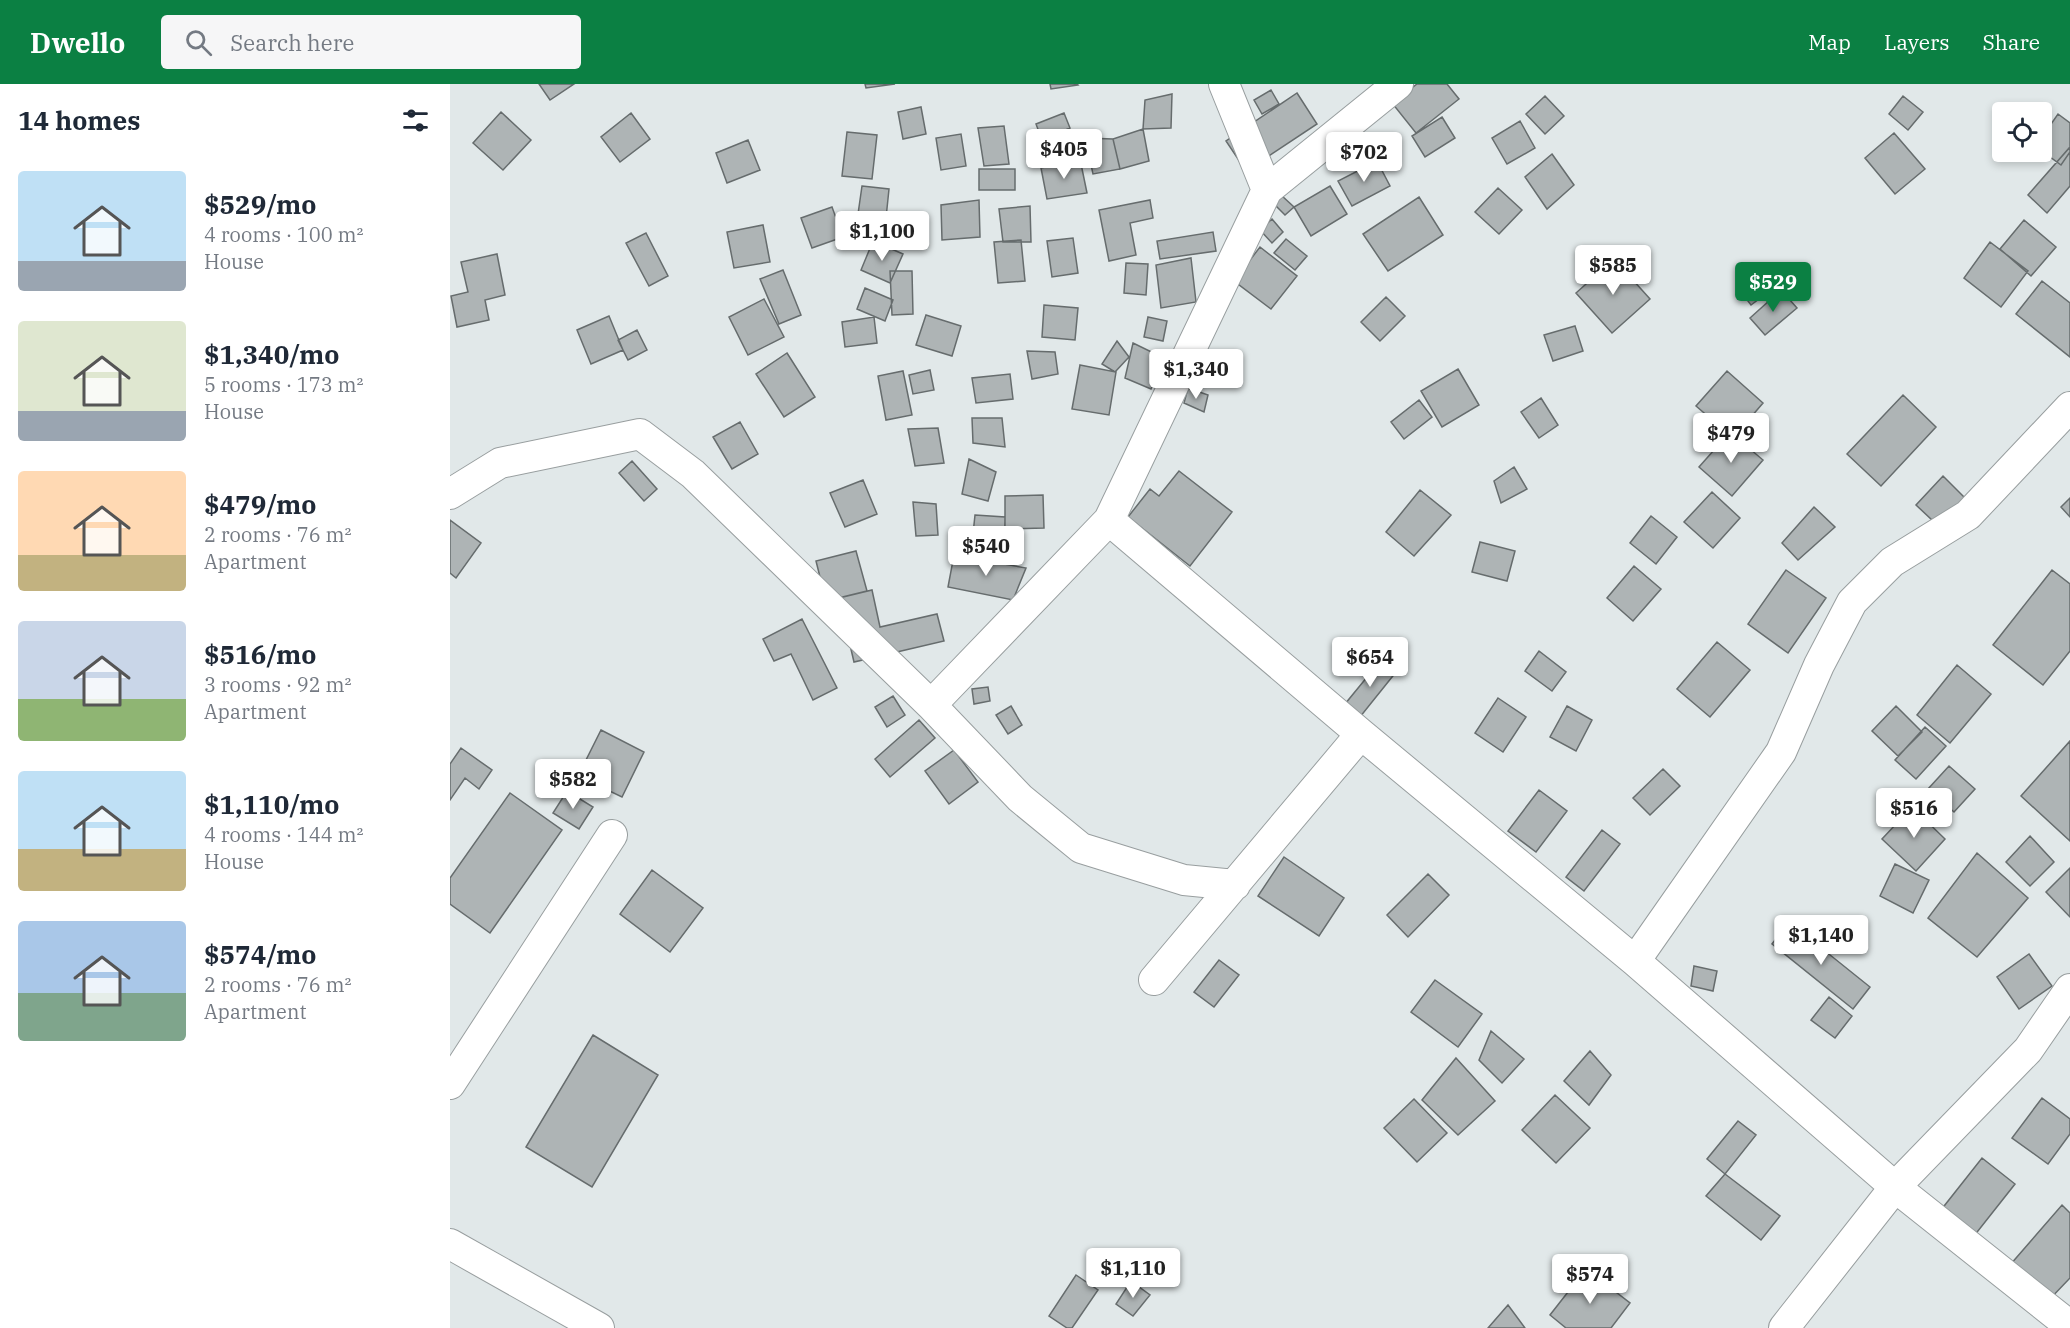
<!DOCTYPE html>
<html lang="en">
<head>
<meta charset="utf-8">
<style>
	body { margin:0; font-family:"IBM Plex Serif",serif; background:#f6f6f7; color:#1f2937; height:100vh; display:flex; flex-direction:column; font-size:22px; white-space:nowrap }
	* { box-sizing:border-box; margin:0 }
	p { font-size:20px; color:#747a83 }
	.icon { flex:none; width:33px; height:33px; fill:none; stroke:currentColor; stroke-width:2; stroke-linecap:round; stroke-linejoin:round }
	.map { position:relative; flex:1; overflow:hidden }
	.details { display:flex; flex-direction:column; background:#fff; width:450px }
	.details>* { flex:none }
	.fabs { position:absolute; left:1542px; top:18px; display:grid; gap:12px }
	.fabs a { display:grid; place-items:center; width:60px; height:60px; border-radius:6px; background:#fff; box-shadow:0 3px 9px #0003; font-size:30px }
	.price { position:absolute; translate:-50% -51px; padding:0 14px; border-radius:6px; background:#fff; color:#222; font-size:20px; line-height:39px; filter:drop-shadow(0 2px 3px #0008) }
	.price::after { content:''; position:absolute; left:50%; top:36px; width:18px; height:14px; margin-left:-9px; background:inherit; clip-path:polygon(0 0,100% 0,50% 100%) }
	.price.current { background:#0b8043; color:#fff }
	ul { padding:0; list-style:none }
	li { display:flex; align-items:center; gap:18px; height:150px; padding:0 18px }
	li span { display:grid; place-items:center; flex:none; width:168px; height:120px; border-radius:6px; color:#555 }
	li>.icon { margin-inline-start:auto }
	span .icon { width:72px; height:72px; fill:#fffc; stroke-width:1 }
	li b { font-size:26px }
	h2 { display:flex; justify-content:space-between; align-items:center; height:72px; padding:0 18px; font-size:26px }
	header { display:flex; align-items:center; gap:36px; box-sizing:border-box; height:84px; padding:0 30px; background:#0b8043; color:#fff }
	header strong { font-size:28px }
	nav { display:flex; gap:33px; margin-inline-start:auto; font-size:21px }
	.search { width:420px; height:54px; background:#f6f6f7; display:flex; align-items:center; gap:15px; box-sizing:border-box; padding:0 21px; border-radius:6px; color:#747a83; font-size:22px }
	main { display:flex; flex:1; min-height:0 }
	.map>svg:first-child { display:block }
</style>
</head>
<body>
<header>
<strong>Dwello</strong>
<div class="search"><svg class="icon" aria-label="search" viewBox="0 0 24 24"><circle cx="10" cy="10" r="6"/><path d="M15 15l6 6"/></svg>Search here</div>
<nav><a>Map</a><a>Layers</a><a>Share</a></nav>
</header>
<main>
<section class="details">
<h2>14 homes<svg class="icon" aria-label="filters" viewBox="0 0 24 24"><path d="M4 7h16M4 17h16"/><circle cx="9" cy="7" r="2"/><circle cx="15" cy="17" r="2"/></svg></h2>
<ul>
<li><span style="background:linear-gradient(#bfe0f5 75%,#9aa5b1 0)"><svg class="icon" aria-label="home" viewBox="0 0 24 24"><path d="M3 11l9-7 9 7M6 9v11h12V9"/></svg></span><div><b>$529/mo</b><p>4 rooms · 100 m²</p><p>House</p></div></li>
<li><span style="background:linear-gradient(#dfe7d0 75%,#9aa5b1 0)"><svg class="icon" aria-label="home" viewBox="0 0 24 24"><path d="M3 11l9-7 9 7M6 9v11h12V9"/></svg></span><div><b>$1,340/mo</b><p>5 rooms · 173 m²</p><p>House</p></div></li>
<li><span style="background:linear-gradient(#ffd9b3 70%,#c2b280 0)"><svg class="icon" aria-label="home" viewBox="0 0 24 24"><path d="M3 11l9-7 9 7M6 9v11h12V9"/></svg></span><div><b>$479/mo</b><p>2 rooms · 76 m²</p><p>Apartment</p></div></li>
<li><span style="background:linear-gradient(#c9d6e8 65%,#8fb573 0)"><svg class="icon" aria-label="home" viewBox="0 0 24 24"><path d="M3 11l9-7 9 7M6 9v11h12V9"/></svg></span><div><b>$516/mo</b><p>3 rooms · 92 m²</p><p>Apartment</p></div></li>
<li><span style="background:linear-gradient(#bfe0f5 65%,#c2b280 0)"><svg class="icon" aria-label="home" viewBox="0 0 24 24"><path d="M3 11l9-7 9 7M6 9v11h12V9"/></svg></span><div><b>$1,110/mo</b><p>4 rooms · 144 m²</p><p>House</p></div></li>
<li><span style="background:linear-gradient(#a9c7e8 60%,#7fa58c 0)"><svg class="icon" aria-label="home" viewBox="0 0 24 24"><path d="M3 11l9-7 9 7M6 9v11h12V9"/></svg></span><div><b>$574/mo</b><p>2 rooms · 76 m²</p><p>Apartment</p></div></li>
</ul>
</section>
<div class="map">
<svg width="1620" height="1244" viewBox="0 0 1620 1244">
	<rect width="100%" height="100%" fill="#e1e8e9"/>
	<path fill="#aeb4b5" stroke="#666c6d" stroke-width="1.5" d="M89,0H124L100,16Z
		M415,0H445L416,4Z
		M600,0H627L628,1L601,5Z
		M967,0H997L1009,15L966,49L942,19Z
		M821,6L829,20L812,30L804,16Z
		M847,9L867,40L796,87L776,57Z
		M722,10L721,44L693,45L695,16Z
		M1095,12L1114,32L1095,50L1076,30Z
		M1453,12L1473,28L1458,46L1439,30Z
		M471,23L476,50L453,55L448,28Z
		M51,28L81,56L53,86L23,59Z
		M181,29L200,55L170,78L151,53Z
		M614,29L620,44L592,56L586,40Z
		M1608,30L1620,39V68L1611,81L1592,67V53Z
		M992,33L1005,54L975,73L962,52Z
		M1070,37L1085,64L1057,80L1042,54Z
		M907,40L920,58L899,72L887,52Z
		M554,42L559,80L534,82L528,44Z
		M693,45L699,77L670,85L663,55Z
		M397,48L427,51L422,95L392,92Z
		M1444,49L1475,85L1445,110L1415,74Z
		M511,50L516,82L491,86L486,54Z
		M635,54L663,55L670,85L643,90Z
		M298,56L310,86L277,99L266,69Z
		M1620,63V102L1597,129L1578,111Z
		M1102,70L1124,101L1097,125L1075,93Z
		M630,75L637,109L597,115L591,84Z
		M927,77L940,102L902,122L888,97Z
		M529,85H565V106H529Z
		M412,102L439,105L436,134L408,130Z
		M880,102L897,130L861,152L844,123Z
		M1048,104L1072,126L1049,150L1025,128Z
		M831,111L844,123L835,131L823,119Z
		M969,113L993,151L938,187L913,150Z
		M529,116L530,153L492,156L491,121Z
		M700,116L703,134L680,139L686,171L659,177L649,126Z
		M580,122L581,158H553L549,125Z
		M382,123L393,153L362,164L351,134Z
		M822,135L833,148L822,159L810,146Z
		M1574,136L1606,163L1581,192L1550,165Z
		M313,141L320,178L284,184L277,148Z
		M763,148L766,167L710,175L707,157Z
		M196,149L218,192L199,202L176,159Z
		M623,154L628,189L602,193L597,157Z
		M836,155L857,172L845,186L824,169Z
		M571,156L575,197L548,199L544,158Z
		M423,157L453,170L440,199L411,186Z
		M1540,158L1578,187L1551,223L1514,194Z
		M810,163L847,192L821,225L784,197Z
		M47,170L55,211L35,216L39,236L7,243L1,212L18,208L11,178Z
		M741,174L746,218L711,224L706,181Z
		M1164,175L1200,215L1162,249L1126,209Z
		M676,179L698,180L696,211L674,209Z
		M1323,184L1333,197L1301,221L1291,208Z
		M333,186L351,231L329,240L310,195Z
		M440,187H462L463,230L442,231Z
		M1592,197L1620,219V273L1566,230Z
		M415,204L443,216L435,237L407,225Z
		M1331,206L1347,224L1315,251L1300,234Z
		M936,213L955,232L930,257L911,238Z
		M314,215L334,253L298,271L279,233Z
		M594,221L628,224L625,256L592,253Z
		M476,231L511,242L502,272L466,261Z
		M159,232L173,266L141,280L127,246Z
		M424,233L427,259L395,263L392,238Z
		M698,233L717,237L713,257L694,253Z
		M1125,242L1133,267L1103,277L1094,251Z
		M187,246L197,266L178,276L168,256Z
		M667,257L679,273L665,288L652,280Z
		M683,259L714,274L701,305L675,294Z
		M577,267L605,268L608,290L582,295Z
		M337,269L365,313L334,333L306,290Z
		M630,281L666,288L659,331L622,325Z
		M1008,285L1029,321L992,343L971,307Z
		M480,286L484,306L463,310L459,291Z
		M453,287L462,331L436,336L428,292Z
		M1277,287L1313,319L1283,354L1246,322Z
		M560,290L563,315L526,319L522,294Z
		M738,304L758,311L754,328L734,319Z
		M1453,311L1486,343L1431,402L1397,370Z
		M1091,314L1108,341L1089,354L1071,328Z
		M969,316L982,333L954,355L941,338Z
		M522,334H552L555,363L523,359Z
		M290,338L308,370L282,385L263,353Z
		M488,344L494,379L465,382L458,345Z
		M1280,348L1313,376L1282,412L1249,383Z
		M519,375L546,388L538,417L512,410Z
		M182,377L207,405L194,417L169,389Z
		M1064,383L1077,405L1051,419L1044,397Z
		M729,387L782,428L740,482L678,433L700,405L709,412Z
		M1493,392L1525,424L1499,452L1466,421Z
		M413,396L427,430L395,443L380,409Z
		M970,406L1001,431L964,472L936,448Z
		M1262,408L1290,434L1263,464L1234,438Z
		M593,411L594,444L555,445V412Z
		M1620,414V433L1611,423Z
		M463,418L486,420L488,451L466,452Z
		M1364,423L1385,443L1348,476L1332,459Z
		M525,431L555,433L554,473L521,469Z
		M1201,432L1227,453L1206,480L1180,459Z
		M0,436L31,459L6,494L0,489Z
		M1030,458L1065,467L1057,497L1022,488Z
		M406,467L417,507L376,517L366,477Z
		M504,471L576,484L563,516L498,503Z
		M1184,482L1211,505L1183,537L1157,514Z
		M1336,486L1376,514L1338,569L1298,540Z
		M1602,486L1620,500V567L1593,601L1543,561Z
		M422,506L430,543L487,530L494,557L404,578L389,514Z
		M352,535L387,604L363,616L341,570L324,577L313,555Z
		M1267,558L1300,586L1260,633L1227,605Z
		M1089,567L1116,588L1102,607L1075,587Z
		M931,576L946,588L910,633L895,620Z
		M1507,581L1541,610L1500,659L1467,631Z
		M538,603L540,617L524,620L522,605Z
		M443,612L455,631L437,643L425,623Z
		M1048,614L1076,633L1053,668L1025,649Z
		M561,622L572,641L558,650L546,631Z
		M1117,622L1142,636L1126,667L1100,653Z
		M1446,622L1472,648L1448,672L1422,647Z
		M469,636L485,654L440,693L425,675Z
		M1475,643L1496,662L1466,695L1445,676Z
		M151,646L194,668L172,713L128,692Z
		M1620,657V757L1571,712Z
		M11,664L42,686L29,705L15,694L0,716V680Z
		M504,666L528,698L499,720L475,687Z
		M1499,682L1525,705L1504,728L1478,705Z
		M1213,685L1230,702L1200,731L1183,714Z
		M1089,706L1117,727L1086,768L1058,747Z
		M117,707L143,723L129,745L103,729Z
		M60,709L112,746L40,849L0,820V794Z
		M1462,723L1495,755L1466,787L1432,755Z
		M1152,746L1170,760L1134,807L1116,793Z
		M1580,752L1604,778L1580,802L1556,778Z
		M1527,769L1578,814L1527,873L1478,834Z
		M834,773L894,814L869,852L808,812Z
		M1445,780L1479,796L1463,829L1430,812Z
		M1620,784V833L1596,808Z
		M202,786L253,824L220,868L170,830Z
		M978,790L999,811L958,853L937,831Z
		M1339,838L1420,903L1403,925L1322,860Z
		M1579,870L1602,902L1569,925L1547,893Z
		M769,876L789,891L764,923L744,908Z
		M1244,882L1267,887L1263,907L1241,902Z
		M985,896L1032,930L1008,963L961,928Z
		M1379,913L1402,932L1385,954L1361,936Z
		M1041,947L1074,975L1052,999L1029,976Z
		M143,951L208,991L142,1103L76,1063Z
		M1140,967L1161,991L1139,1021L1114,997Z
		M1006,974L1045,1017L1008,1051L972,1016Z
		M1105,1011L1140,1044L1106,1079L1072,1046Z
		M1592,1014L1620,1035V1050L1598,1080L1562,1054Z
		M964,1015L997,1049L967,1078L934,1044Z
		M1288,1037L1306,1051L1275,1090L1257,1075Z
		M1532,1074L1565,1100L1524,1152L1491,1126Z
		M1275,1090L1330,1132L1311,1156L1256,1112Z
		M1612,1121L1620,1129V1194L1598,1217L1560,1181Z
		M1136,1185L1180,1219L1161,1244H1116L1100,1231Z
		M626,1191L648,1206L622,1244H617L599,1232Z
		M681,1197L700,1211L683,1232L666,1220Z
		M1058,1221L1075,1244H1038Z"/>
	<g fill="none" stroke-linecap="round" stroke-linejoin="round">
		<g stroke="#989e9f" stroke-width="32">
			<path id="minor" d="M774,0L817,106L659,436L911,650L1185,877L1445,1103L1620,1242
				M817,106L948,0
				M0,410L50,379L190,350L243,390L481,621L570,714L631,764L734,796L785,801
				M481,621L659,436
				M1185,877L1331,668L1369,581L1402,518L1442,478L1518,431L1620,323
				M704,896L911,650
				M0,1000L162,751
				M0,1160L149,1244
				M1334,1244L1445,1103L1578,966L1620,905"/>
		</g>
		<use href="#minor" stroke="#fff" stroke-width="30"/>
	</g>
</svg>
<div class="fabs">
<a><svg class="icon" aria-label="locate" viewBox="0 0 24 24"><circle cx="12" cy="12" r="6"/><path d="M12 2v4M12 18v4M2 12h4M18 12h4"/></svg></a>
</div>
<b class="price" style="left:614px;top:96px">$405</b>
<b class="price" style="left:914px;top:99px">$702</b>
<b class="price" style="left:432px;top:178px">$1,100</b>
<b class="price" style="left:1163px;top:212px">$585</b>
<b class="price current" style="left:1323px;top:229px">$529</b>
<b class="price" style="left:746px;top:316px">$1,340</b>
<b class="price" style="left:1281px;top:380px">$479</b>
<b class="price" style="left:536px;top:493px">$540</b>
<b class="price" style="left:920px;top:604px">$654</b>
<b class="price" style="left:123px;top:726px">$582</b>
<b class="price" style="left:1464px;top:755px">$516</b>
<b class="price" style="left:1371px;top:882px">$1,140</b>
<b class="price" style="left:683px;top:1215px">$1,110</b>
<b class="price" style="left:1140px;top:1221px">$574</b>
</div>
</main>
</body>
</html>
